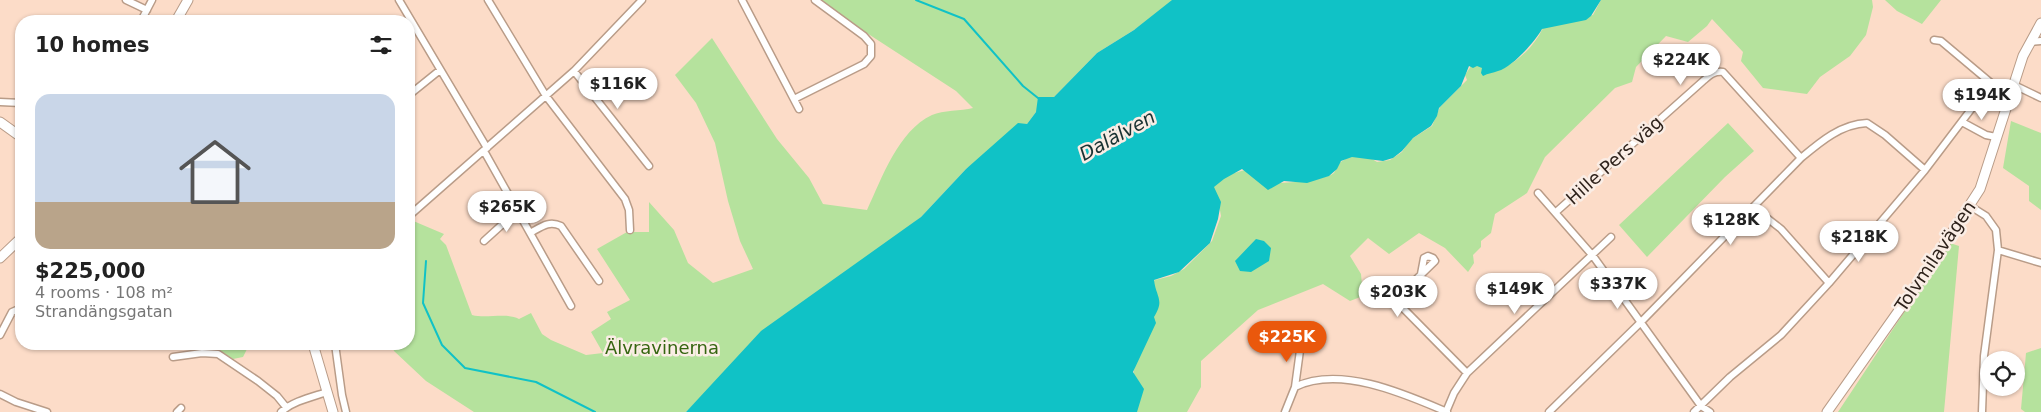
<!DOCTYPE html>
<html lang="en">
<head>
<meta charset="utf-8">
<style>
	body { margin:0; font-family:"DejaVu Sans",sans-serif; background:#f2f2f2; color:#222; height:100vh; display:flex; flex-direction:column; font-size:19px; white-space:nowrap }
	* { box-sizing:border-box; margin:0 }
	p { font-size:16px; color:#767676 }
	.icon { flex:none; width:28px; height:28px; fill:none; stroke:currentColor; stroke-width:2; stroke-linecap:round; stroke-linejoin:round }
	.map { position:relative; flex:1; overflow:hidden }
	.sheet { position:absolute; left:15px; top:15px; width:400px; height:335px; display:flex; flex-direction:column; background:#fff; border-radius:20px; box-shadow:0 1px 4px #0004 }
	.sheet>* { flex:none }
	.tools { position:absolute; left:1980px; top:351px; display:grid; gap:10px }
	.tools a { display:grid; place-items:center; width:45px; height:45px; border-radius:50%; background:#fff; box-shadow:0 1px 4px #0004; font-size:25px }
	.price { position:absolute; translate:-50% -42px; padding:0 11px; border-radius:18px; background:#fff; color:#222; font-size:16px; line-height:32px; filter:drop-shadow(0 1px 2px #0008) }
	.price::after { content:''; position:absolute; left:50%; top:30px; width:15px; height:11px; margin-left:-8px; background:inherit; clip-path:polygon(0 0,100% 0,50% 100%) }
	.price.current { background:#ea580c; color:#fff }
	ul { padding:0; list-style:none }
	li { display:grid; align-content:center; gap:10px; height:265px; padding:0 20px }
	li+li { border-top:1px solid #e0e0e0 }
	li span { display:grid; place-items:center; height:155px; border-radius:15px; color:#555 }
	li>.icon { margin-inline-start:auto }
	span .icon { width:90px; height:90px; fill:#fffc; stroke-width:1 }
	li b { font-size:21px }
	h2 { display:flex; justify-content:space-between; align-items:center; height:60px; padding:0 20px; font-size:21px }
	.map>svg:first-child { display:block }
</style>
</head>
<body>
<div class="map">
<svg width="2041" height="412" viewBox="0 0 2041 412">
	<rect width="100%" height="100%" fill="#fcdcc8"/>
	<path fill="#b5e29d" d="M816,0H1182L1097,53L1054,97L1036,112L1027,124L966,169L921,217L710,388L686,412H474L426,381L394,351L391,344H409V221L411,220L444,234L440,239L446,245L472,315C487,319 506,312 519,319L531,313L542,334L551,340L586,355L603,353L591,332L611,319L607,312L630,300L597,249L627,232H649V202L674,230L688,263L713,283L753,269L740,241L728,201L715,143L696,103L675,75L712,38L777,139L809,178L823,204L867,210C882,178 898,131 932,115C943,110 961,111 973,108L956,91Z
		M1601,0H1872L1873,7L1866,35L1850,56L1820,77L1807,94L1763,88L1741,61L1743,52L1712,19L1707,26L1688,42L1666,36L1636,67L1632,82L1615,88L1545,157L1527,193L1495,214L1491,233L1481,241V247L1473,255L1474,263L1468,272L1445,248L1419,233L1389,254L1368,238L1350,256L1361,274L1363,296L1350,301L1323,284L1258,310L1201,361V387L1187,412H1130L1142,289L1155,280L1171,276L1184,269L1212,241L1221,216L1218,199L1213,187L1217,178L1245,170L1280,183L1310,181L1331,175L1334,173L1339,163L1349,157L1364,154L1377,162L1390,160L1402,152L1410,140L1432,126L1440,107L1467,80L1465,75L1471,66L1480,64L1484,72L1488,73C1493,70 1498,71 1503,68C1520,60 1535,45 1543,28L1593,15Z
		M1885,0H1941L1922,24L1897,11Z
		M2011,121L2041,133V210L2029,201V186L2003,168Z
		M1728,123L1754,151L1725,177L1647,257L1619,225Z
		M1950,243L1959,246L1944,412H1838Z
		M210,344H253L248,347L243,357L233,359Z
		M2041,348V412H2025L2021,409L2026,353Z"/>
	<path fill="#10c2c6" d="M1172,0H1601L1591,16L1586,20L1542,29C1535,42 1512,67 1498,71C1493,73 1488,73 1483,76L1481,73L1482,68L1477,66L1473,68L1469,66L1461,86L1439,108L1437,116L1431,126L1413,138L1402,151L1393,158L1383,161L1352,157L1341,161L1337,169L1329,176L1307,183L1284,181L1268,190L1242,169L1224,179L1214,187L1221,202L1218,219L1210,243L1179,272L1154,280C1156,297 1165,300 1154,317L1156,323L1133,372L1144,389L1137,412H686L761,331L921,217L966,169L1018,123L1027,124L1036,112L1038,97H1054L1097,53L1134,30Z
		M1256,239L1264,241L1271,248L1269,261L1251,272L1240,271L1235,261Z"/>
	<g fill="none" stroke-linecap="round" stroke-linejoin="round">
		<path stroke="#10c2c6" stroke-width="2" d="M916,0L964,19L1023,86L1038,98
			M426,261L423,303L442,345L465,368L536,382L595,412"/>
		<g stroke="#b99c88" stroke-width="9">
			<path id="street" d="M126,0L147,10
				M399,0L487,148
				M488,0L546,96L625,199L629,210L630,230
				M742,0L799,109
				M141,21L152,0
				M2030,42L2041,41
				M574,71L649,166
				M2014,85L2041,98
				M409,95L440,70
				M794,99L864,64L871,56V44L864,36L815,0
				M0,102L21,103
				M1962,122L1986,135L1996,137
				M484,151L571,306
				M1538,193L1593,256L1701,406L1710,412
				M1970,206L1986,216L1996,230L1998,250L1984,356L1982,412
				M1754,208L1781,229L1829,283
				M1556,212L1703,81C1710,75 1714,71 1723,72L1801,158
				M409,216L574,71L642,0
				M530,233C541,227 549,220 561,226L599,281
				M484,241L517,211
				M1998,250L2041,263
				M1421,274L1424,258L1428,256L1433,258L1435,261L1395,300L1467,373
				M0,335L12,312L21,308
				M335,344L342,395L346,412
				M173,357L202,353L218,354L258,381L277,396L286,407
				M1295,387L1301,343
				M0,394L16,402L47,412
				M177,412L181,408
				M281,412C293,401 312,397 327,392
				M1285,412L1295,387C1340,365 1405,394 1447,412
				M1446,412L1454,393L1467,373L1611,237
				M1549,412L1640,323L1801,158C1820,142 1841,124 1867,123L1885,135L1925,170
				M1694,412L1730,377L1781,335L1829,283L1925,170L1991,83L1941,41L1934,40"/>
		</g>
		<g stroke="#b99c88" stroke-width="11">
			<path id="secondary" d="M176,21L188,0
				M0,122L21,137
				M0,258L21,238
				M313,344L333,412
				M1827,412L1931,265L1980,189L2023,56L2041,23"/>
		</g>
		<use href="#street" stroke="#fff" stroke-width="6"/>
		<use href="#secondary" stroke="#fff" stroke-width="9"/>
	</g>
	<g text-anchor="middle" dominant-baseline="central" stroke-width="5" stroke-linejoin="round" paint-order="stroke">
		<g font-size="18" fill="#2e221b" stroke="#faede5">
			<text transform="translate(1614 160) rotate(-42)">Hille Pers väg</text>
			<text transform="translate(1935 256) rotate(-56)">Tolvmilavägen</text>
		</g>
		<g font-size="18" fill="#356510" stroke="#faede5">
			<text x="662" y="347">Älvravinerna</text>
		</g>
		<g font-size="19" font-style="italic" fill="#193232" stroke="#faede5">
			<text transform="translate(1117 135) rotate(-29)">Dalälven</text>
		</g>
	</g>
</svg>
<div class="tools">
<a><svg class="icon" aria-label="locate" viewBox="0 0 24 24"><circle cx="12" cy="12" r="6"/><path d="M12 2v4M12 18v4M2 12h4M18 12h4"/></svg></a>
</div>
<b class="price" style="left:1681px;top:86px">$224K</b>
<b class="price" style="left:618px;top:110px">$116K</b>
<b class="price" style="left:1982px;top:121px">$194K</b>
<b class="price" style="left:507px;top:233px">$265K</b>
<b class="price" style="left:1731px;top:246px">$128K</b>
<b class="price" style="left:1859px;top:263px">$218K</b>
<b class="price" style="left:1618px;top:310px">$337K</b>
<b class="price" style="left:1515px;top:315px">$149K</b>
<b class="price" style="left:1398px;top:318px">$203K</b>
<b class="price current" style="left:1287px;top:363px">$225K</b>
<section class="sheet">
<h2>10 homes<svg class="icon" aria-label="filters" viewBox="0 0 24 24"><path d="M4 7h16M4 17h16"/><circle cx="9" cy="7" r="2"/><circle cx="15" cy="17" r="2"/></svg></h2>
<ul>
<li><span style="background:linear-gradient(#c9d6e8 70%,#b9a48a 0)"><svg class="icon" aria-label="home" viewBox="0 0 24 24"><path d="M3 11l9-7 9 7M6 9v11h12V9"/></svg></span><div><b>$225,000</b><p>4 rooms · 108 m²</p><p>Strandängsgatan</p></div></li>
</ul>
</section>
</div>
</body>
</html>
